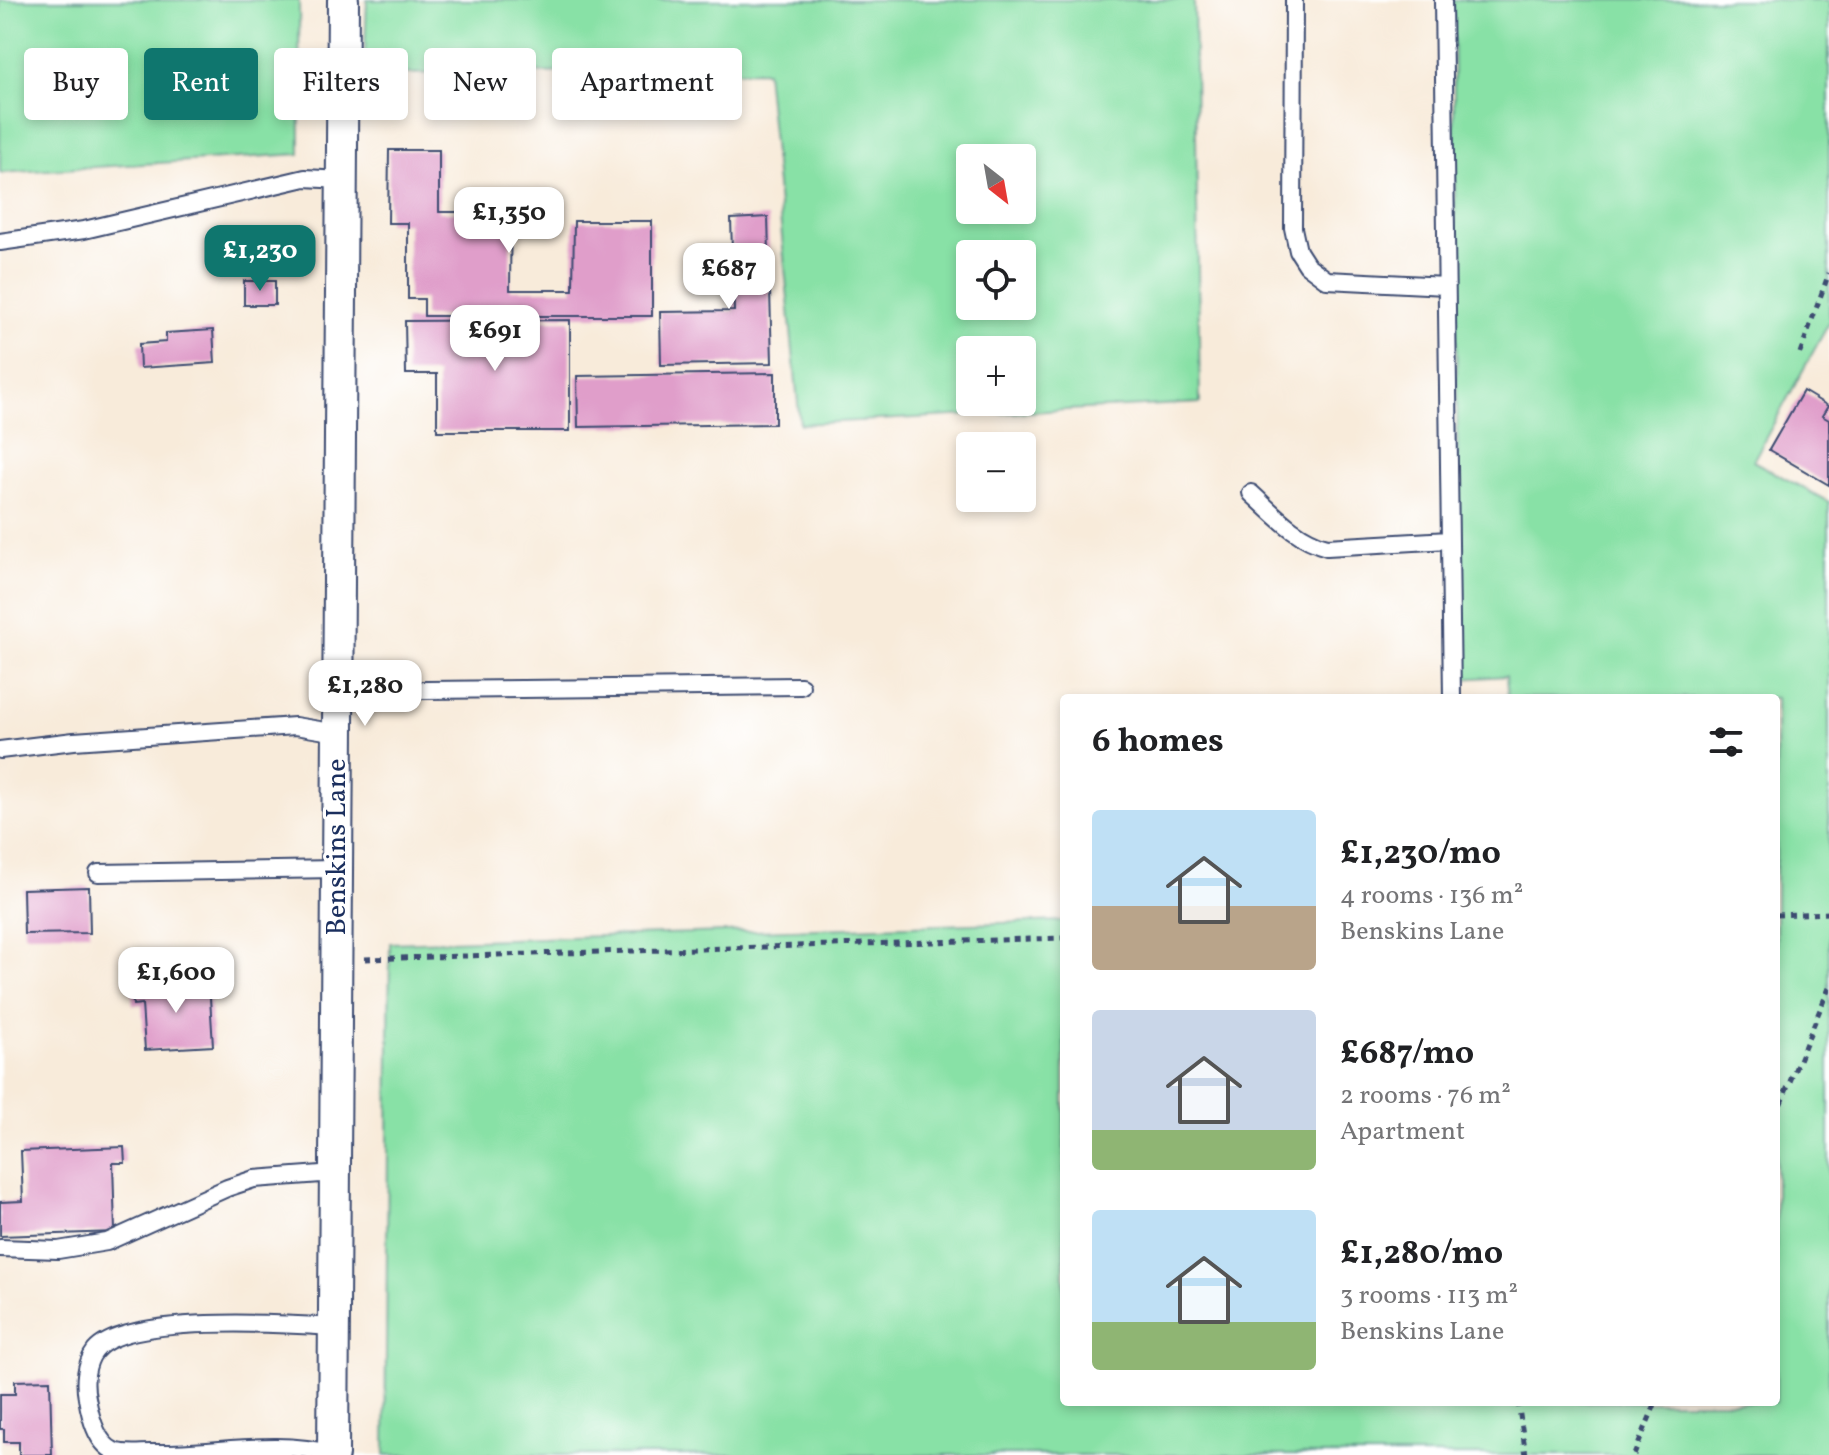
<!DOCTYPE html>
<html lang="en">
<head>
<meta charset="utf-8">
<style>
	body { margin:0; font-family:Vollkorn,serif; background:#f2f2f2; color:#202124; height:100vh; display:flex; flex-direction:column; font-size:30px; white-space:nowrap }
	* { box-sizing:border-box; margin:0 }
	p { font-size:26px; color:#757577 }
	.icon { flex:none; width:44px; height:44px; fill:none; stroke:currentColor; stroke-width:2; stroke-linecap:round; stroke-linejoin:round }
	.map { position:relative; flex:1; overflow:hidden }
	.side { position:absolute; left:1060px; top:694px; width:720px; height:712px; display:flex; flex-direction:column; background:#fff; border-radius:8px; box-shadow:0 4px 12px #0003 }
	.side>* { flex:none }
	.hud { position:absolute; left:24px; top:48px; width:760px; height:72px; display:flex; gap:16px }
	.needle { width:52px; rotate:149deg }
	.buttons { position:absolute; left:956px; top:144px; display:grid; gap:16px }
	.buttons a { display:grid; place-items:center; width:80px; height:80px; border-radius:8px; background:#fff; box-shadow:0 4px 12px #0003; font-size:40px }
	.price { position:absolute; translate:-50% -68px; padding:0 18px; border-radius:16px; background:#fff; color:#222; font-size:26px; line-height:52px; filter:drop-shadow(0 2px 4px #0008) }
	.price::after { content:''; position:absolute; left:50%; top:48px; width:24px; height:18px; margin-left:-12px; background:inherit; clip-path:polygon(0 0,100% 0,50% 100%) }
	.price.active { background:#0f766e; color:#fff }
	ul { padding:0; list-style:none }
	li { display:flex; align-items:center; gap:24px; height:200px; padding:0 32px }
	li span { display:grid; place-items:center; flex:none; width:224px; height:160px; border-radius:8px; color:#555 }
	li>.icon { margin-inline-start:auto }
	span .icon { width:96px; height:96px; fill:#fffc; stroke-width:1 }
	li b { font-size:34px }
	h2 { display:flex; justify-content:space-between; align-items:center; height:96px; padding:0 32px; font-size:34px }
	.chip { padding:0 28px; border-radius:8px; background:#fff; box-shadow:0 4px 12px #0003; font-size:28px; line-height:72px }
	.chip.active { background:#0f766e; color:#fff }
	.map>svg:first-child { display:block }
</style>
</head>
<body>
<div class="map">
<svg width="1829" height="1455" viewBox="0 0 1829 1455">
	<rect width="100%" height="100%" fill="#fff"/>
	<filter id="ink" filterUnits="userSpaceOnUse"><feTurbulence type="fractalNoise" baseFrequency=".0125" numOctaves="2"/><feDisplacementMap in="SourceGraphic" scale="16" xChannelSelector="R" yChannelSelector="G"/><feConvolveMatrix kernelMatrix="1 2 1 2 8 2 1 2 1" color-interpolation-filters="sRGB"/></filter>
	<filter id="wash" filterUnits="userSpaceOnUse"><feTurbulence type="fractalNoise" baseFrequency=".006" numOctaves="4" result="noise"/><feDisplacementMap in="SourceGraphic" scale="32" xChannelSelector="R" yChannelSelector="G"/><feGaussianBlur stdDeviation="1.8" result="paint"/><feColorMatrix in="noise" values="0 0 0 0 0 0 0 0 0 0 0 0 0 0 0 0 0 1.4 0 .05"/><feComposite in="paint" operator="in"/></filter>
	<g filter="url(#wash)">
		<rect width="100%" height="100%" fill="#f8ebda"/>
		<path fill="#88e1a6" stroke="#528882" stroke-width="2" fill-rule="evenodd" d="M0,0H299L300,154L0,173Z
			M367,0H1194L1200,403L800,424L766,71L364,74ZM1022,158V210H970V158ZM1022,254V306H970V254ZM970,350H1022V402H970Z
			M1453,0H1829V323L1753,461L1829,502V1455H385L390,943L1064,921V1402H1776V698H1508L1506,676L1460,679Z"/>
		<g id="blocks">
			<path fill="#e09eca" d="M455,79H506V111H455Z
				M389,150H439V212H484V201H511L510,290H573L574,221H652V316H424V299H408V223H388Z
				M768,217L772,363L661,365L660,312L734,311L731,219Z
				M244,281H275V305H244Z
				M570,320V431H437V374H406L405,321Z
				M213,330L215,363L140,368L139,344L166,342V333Z
				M775,373V424L578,427L577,376Z
				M1803,391L1828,406L1822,416L1829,420V485L1769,450Z
				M89,887L90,933L24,934L23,889Z
				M209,982L213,1046L145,1050L142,1004L133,1005L132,987Z
				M124,1147L125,1163H113L115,1232L0,1236V1202L23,1201L21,1151Z
				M50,1380L52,1455H19V1442H4V1429H0V1394H15V1381Z"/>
		</g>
	</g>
	<g filter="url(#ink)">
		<use href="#blocks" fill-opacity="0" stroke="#3c4b71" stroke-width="2"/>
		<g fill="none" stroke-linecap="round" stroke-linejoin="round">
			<g stroke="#3c4b71" stroke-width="20">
				<path id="lane" d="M1294,0L1293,228L1298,251L1307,265L1327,280L1446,286
					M1443,0L1452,698
					M0,242L84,230L305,178L341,180
					M1251,493C1274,514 1296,539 1327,547L1449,540
					M338,691L801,686
					M0,750L74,741L295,726L338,733
					M98,873L337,869
					M0,1248L58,1250L107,1242L227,1188L254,1179L335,1173
					M333,1454C274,1438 210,1455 150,1453C139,1453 124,1455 114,1451C96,1443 90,1415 87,1398C84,1383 85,1364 95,1351C126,1314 285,1324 334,1327"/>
			</g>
			<g stroke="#3c4b71" stroke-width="34">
				<path id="street" d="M333,1455L343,0"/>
			</g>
			<path stroke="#3c4b71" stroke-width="5" stroke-dasharray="6 6" stroke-linecap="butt" d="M1800,353L1829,273
				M1776,915L1829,913
				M365,959L1064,938
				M1776,1115L1829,988
				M1518,1402L1526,1455
				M1634,1455L1656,1402"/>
			<use href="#lane" stroke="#fff" stroke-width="16"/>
			<use href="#street" stroke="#fff" stroke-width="30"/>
		</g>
	</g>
	<g text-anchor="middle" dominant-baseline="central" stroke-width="6" stroke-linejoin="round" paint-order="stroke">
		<g font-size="28" fill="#1b2f5e" stroke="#fff">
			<text transform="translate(337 847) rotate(-90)">Benskins Lane</text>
		</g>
	</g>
</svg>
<div class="buttons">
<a><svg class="needle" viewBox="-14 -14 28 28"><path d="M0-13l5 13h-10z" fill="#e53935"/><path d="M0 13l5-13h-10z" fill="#757577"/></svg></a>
<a><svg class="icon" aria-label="locate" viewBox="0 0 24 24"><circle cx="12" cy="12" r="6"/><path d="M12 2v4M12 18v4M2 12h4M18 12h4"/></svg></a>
<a>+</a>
<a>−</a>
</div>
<b class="price" style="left:509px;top:255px">£1,350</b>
<b class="price active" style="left:260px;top:293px">£1,230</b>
<b class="price" style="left:729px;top:311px">£687</b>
<b class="price" style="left:495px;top:373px">£691</b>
<b class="price" style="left:365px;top:728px">£1,280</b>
<b class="price" style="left:176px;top:1015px">£1,600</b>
<div class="hud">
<a class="chip">Buy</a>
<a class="chip active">Rent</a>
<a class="chip">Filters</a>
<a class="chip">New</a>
<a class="chip">Apartment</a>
</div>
<section class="side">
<h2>6 homes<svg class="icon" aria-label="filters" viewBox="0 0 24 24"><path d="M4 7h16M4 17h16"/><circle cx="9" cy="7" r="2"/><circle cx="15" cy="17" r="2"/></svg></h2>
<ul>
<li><span style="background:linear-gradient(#bfe0f5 60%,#b9a48a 0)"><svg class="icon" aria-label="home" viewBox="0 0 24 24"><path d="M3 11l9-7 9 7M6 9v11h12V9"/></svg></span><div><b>£1,230/mo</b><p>4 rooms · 136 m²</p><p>Benskins Lane</p></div></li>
<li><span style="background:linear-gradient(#c9d6e8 75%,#8fb573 0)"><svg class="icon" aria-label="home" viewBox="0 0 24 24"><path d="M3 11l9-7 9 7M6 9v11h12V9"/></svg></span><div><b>£687/mo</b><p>2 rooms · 76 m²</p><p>Apartment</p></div></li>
<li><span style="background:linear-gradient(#bfe0f5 70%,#8fb573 0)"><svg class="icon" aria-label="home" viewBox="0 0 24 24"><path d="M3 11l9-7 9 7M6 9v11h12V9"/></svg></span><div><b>£1,280/mo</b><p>3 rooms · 113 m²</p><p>Benskins Lane</p></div></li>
</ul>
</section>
</div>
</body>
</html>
